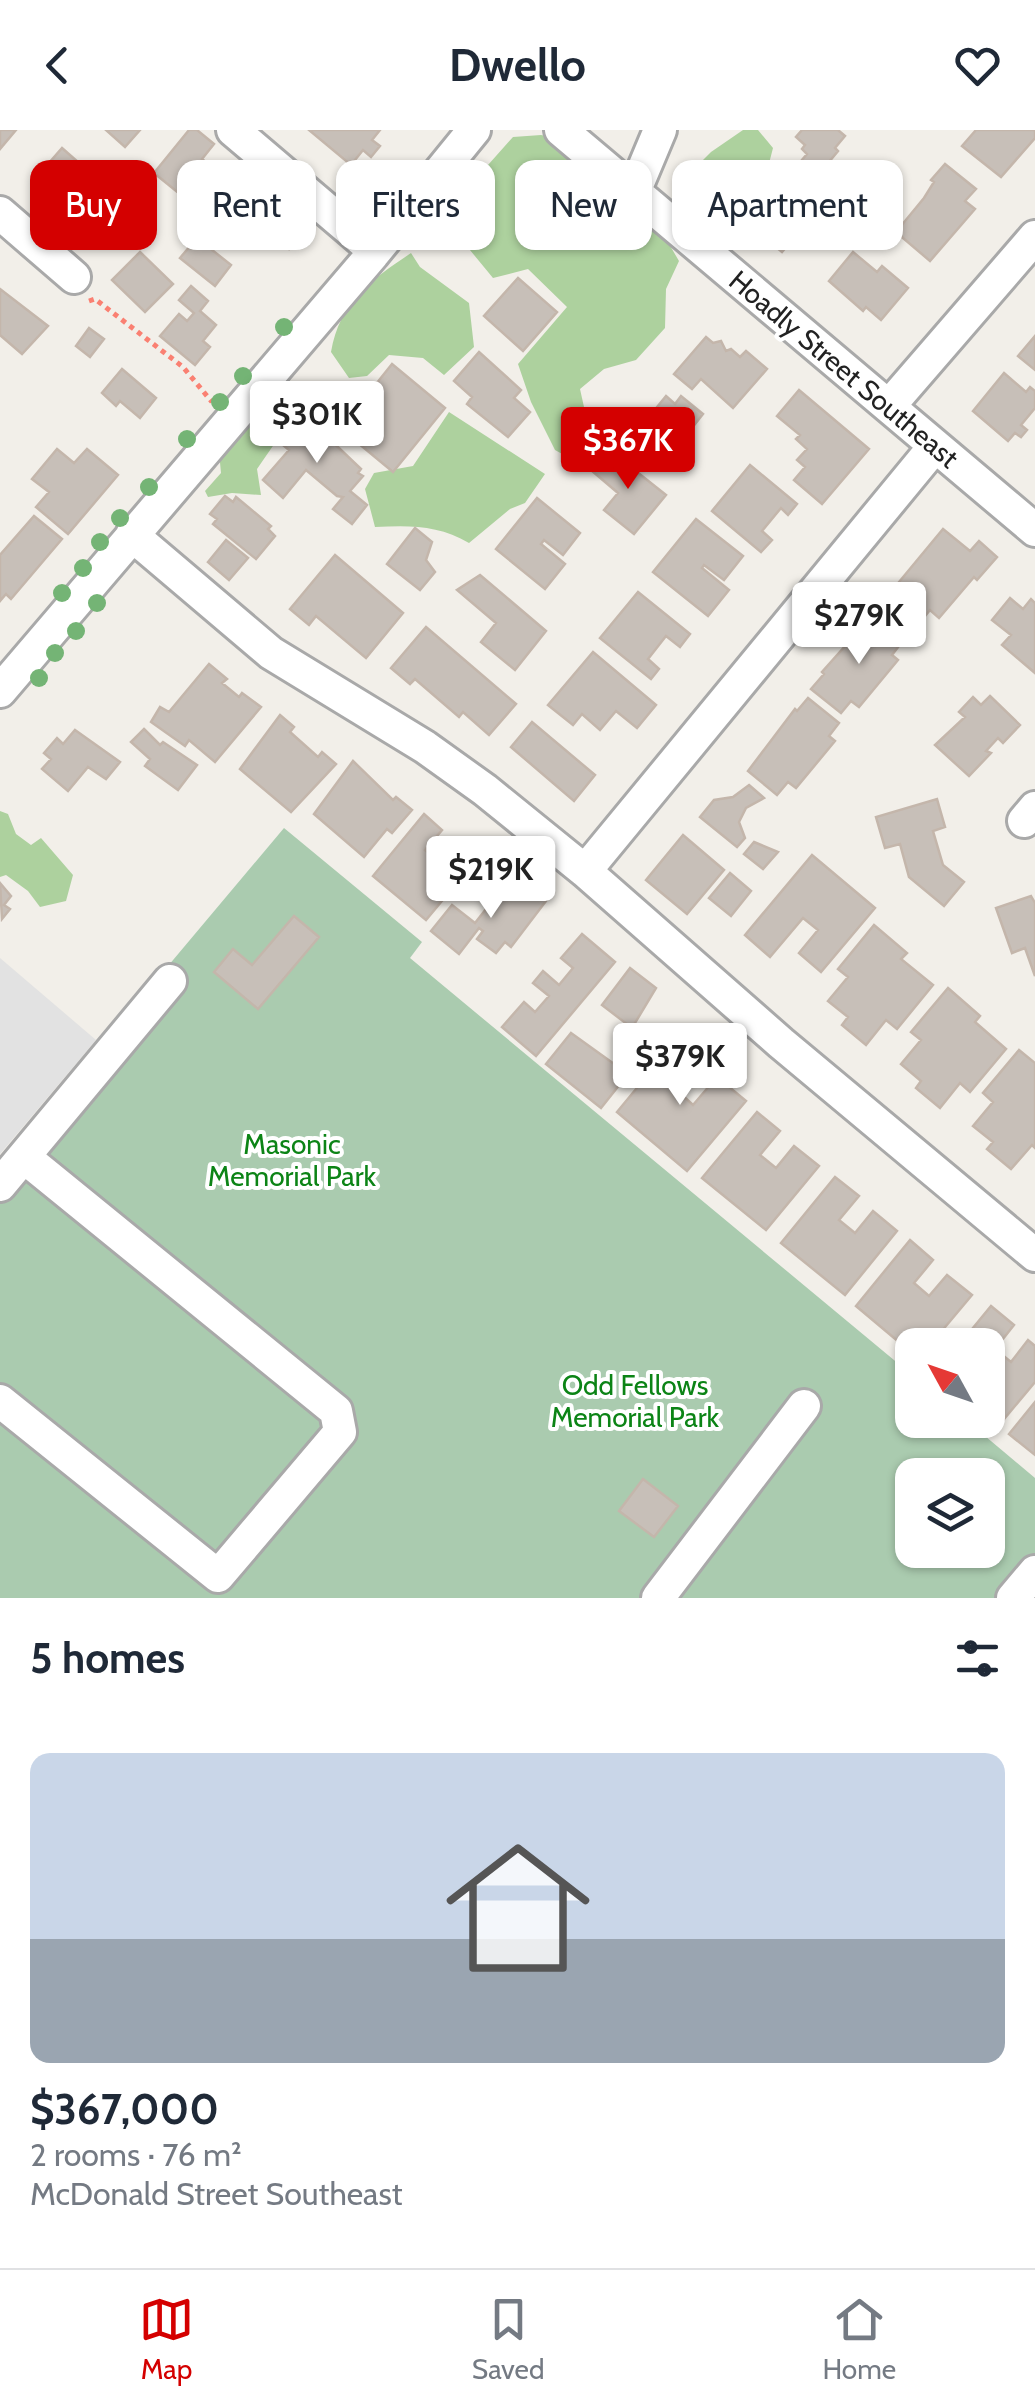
<!DOCTYPE html>
<html lang="en">
<head>
<meta charset="utf-8">
<style>
	body { margin:0; font-family:Cabin,sans-serif; background:#f6f6f7; color:#1f2937; height:100vh; display:flex; flex-direction:column; font-size:38px; white-space:nowrap }
	* { box-sizing:border-box; margin:0 }
	p { font-size:32px; color:#747a83 }
	.icon { flex:none; width:55px; height:55px; fill:none; stroke:currentColor; stroke-width:2; stroke-linecap:round; stroke-linejoin:round }
	.map { position:relative; height:1468px; overflow:hidden }
	.side { display:flex; flex-direction:column; background:#fff; flex:1 }
	.side>* { flex:none }
	.top-card { position:absolute; left:30px; top:30px; width:975px; height:90px; display:flex; gap:20px }
	.needle { width:65px; rotate:310deg }
	.buttons { position:absolute; left:895px; top:1198px; display:grid; gap:20px }
	.buttons a { display:grid; place-items:center; width:110px; height:110px; border-radius:20px; background:#fff; box-shadow:0 2px 8px #0004; font-size:50px }
	.price { position:absolute; translate:-50% -85px; padding:0 22px; border-radius:10px; background:#fff; color:#222; font-size:32px; line-height:65px; filter:drop-shadow(0 2px 5px #0008) }
	.price::after { content:''; position:absolute; left:50%; top:60px; width:30px; height:22px; margin-left:-15px; background:inherit; clip-path:polygon(0 0,100% 0,50% 100%) }
	.price.current { background:#d40000; color:#fff }
	ul { padding:0; list-style:none }
	li { display:grid; align-content:center; gap:20px; height:530px; padding:0 30px }
	li+li { border-top:2px solid #e0e1e3 }
	li span { display:grid; place-items:center; height:310px; border-radius:20px; color:#555 }
	li>.icon { margin-inline-start:auto }
	span .icon { width:180px; height:180px; fill:#fffc; stroke-width:1 }
	li b { font-size:42px }
	h2 { display:flex; justify-content:space-between; align-items:center; height:120px; padding:0 30px; font-size:42px }
	.tag { padding:0 35px; border-radius:20px; background:#fff; box-shadow:0 2px 8px #0004; font-size:35px; line-height:90px }
	.tag.current { background:#d40000; color:#fff }
	header { display:flex; justify-content:space-between; align-items:center; height:130px; padding:0 30px; background:#fff; font-size:45px; font-weight:700 }
	.dock { display:flex; justify-content:space-around; align-items:center; height:140px; border-top:2px solid #e0e1e3; background:#fff; font-size:28px; color:#747a83 }
	.dock a { display:grid; justify-items:center; gap:5px }
	.dock .current { color:#d40000 }
	.map>svg:first-child { display:block }
</style>
</head>
<body>
<header><svg class="icon" aria-label="back" viewBox="0 0 24 24"><path d="M15 5l-7 7 7 7"/></svg>Dwello<svg class="icon" aria-label="heart" viewBox="0 0 24 24"><path d="M12 20l-8-8c-3-5 5-10 8-4 3-6 11-1 8 4z"/></svg></header>
<div class="map">
<svg width="1035" height="1468" viewBox="0 0 1035 1468">
	<rect width="100%" height="100%" fill="#f2efe9"/>
	<path fill="#add19e" d="M743,0H758L773,18L765,49L743,77L706,107L685,99L682,51L711,22Z
		M541,5L605,17L633,80L669,114L679,131L666,159L665,198L636,230L604,239L580,259L586,286L615,309L582,335L555,320L531,272L518,234L567,177L528,139L493,148L465,114L444,105L446,90L477,60L488,35L513,7Z
		M411,123L420,137L469,173L474,217L444,245L423,228L389,225L367,246L349,248L331,222C340,171 371,150 411,123Z
		M303,265L312,287L288,285L277,310L257,339L261,365L232,363L208,367L205,361L221,343L219,322L242,292L257,285L268,266Z
		M449,282L545,344L525,373L510,379L469,413C439,395 410,395 375,397L365,359L374,343L413,336Z
		M0,681L8,684L16,704L31,715L41,708L73,745L66,771L40,777L28,761L6,745L0,747Z"/>
	<path fill="#aacbaf" fill-rule="evenodd" d="M284,698L422,812L410,828L912,1245V1290H966L1035,1348V1468H0V1036ZM912,1345H988V1420H912Z"/>
	<path fill="#e2e2e2" d="M0,828L96,910L0,1024Z"/>
	<path fill="#c7bfb8" stroke="#c4b6ab" stroke-width="2.5" d="M0,0H16L0,19Z
		M106,0H140L125,17Z
		M189,0H197L214,14L202,29L228,50L202,82L154,43Z
		M309,0H380L372,10L380,16L371,27L363,20L351,35Z
		M802,0H838L845,6L835,18L838,21L824,38L821,35L815,43L801,31L807,24L802,19L805,15L796,7Z
		M976,0H1035V8L1001,47L962,16Z
		M62,18L104,55L119,38L142,58L101,105L78,85L84,78L65,61L59,68L36,48Z
		M945,34L976,59L965,71L975,79L930,131L896,102L924,68L934,52L931,50Z
		M777,46L816,82L782,122L759,103L769,92L762,87L765,83L754,74Z
		M259,57L267,64L269,61L304,91L294,103L299,107L289,119L248,85L252,80L245,74Z
		M197,108L231,135L215,156L180,128Z
		M140,122L173,154L145,182L112,150Z
		M853,122L877,142L882,136L908,158L881,190L866,177L863,181L829,151Z
		M518,148L557,182L523,221L484,186Z
		M191,156L208,171L200,181L216,195L203,211L210,217L195,235L160,206L179,184L187,191L194,183L179,170Z
		M0,159L48,196L22,224L0,205Z
		M89,198L104,209L90,227L76,216Z
		M1035,206V240L1018,226Z
		M706,207L713,213L721,211L726,221L731,219L740,227L746,221L767,239L733,278L701,249L692,259L674,244Z
		M479,222L521,260L514,268L530,282L508,307L467,274L472,267L454,251Z
		M392,234L445,278L393,342L340,298L360,274L369,281L381,267L372,259Z
		M122,239L156,268L140,288L120,271L116,276L102,263Z
		M1004,243L1026,262L1030,257L1035,261V278L1021,295L1027,300L1021,307L1015,303L1008,311L973,281Z
		M799,260L869,319L822,374L794,350L805,337L797,330L807,319L796,309L800,305L777,286Z
		M666,266L675,274L681,266L703,284L684,308L693,316L673,340L629,304L650,279L653,282Z
		M301,282L361,339L358,343L363,346L350,361L367,375L352,394L333,379L343,367L337,366L306,340L283,368L263,350L289,320L277,310Z
		M57,319L74,333L87,319L118,345L68,404L36,377L49,362L32,349Z
		M608,319L666,365L634,404L604,380L618,363L591,340Z
		M750,335L797,374L788,385L781,378L762,401L772,410L761,422L712,381Z
		M225,366L233,372L236,367L271,396L268,399L275,406L256,429L213,394L217,389L210,384Z
		M537,368L580,403L563,425L544,410L541,414L565,434L545,459L496,419Z
		M34,386L62,409L11,469L6,464L0,471V425Z
		M696,389L743,426L724,450L704,435L702,438L729,460L708,486L653,442Z
		M415,398L432,412L426,430L435,442L420,460L387,434Z
		M943,399L970,421L979,411L997,427L977,450L974,447L939,488L930,480L916,497L893,478L903,466L894,458Z
		M226,410L248,428L229,450L208,432Z
		M335,425L403,483L366,528L316,486L309,495L290,479Z
		M480,445L546,501L515,540L481,512L496,493L457,460Z
		M638,462L690,504L680,517L666,506L648,529L659,539L651,549L600,508Z
		M1010,468L1023,479L1031,469L1035,473V543L1002,515L1011,505L992,490Z
		M872,486L902,512L892,525L898,530L859,577L851,571L841,583L811,559L824,544L822,542Z
		M426,497L516,574L489,605L463,582L459,587L415,549L410,554L391,538Z
		M593,522L656,575L637,598L616,581L600,600L582,584L573,595L548,575Z
		M209,534L227,549L222,553L239,567L242,563L261,577L215,632L189,610L185,616L151,592L160,577L169,582Z
		M990,566L1020,595L1003,613L998,608L986,621L991,623L969,646L935,615L965,587L959,582L973,567L981,575Z
		M808,568L839,593L829,606L835,611L796,658L788,652L777,665L748,641L795,579L797,581Z
		M280,585L294,597L290,602L318,627L322,622L336,634L291,682L240,639Z
		M532,592L595,645L574,671L511,617Z
		M144,599L160,615L163,612L197,635L178,660L145,636L150,629L131,612Z
		M75,600L120,632L106,649L88,637L68,661L42,639L51,629L44,623L57,608L63,614Z
		M353,631L393,670L396,667L412,680L392,703L387,699L364,727L314,684Z
		M749,655L764,668L746,678L739,692L745,708L737,717L700,687L714,670L733,667Z
		M937,669L945,697L933,701L943,735L964,752L944,776L909,747L900,714L885,718L876,687Z
		M424,684L442,700L425,720L442,734L459,714L477,729L426,790L373,746Z
		M683,705L724,740L687,784L646,750Z
		M754,712L778,722L763,739L744,724Z
		M812,725L875,778L821,842L799,823L818,800L803,788L770,827L745,805Z
		M730,743L751,761L731,786L709,768Z
		M0,753L11,766L4,775L10,779L2,789Z
		M516,754L533,767L536,763L546,771L511,817L505,812L496,823L477,809L483,801L479,798L459,824L431,801L452,775L475,793L490,774L487,771L499,755L509,763Z
		M1031,766L1035,773V846L1025,818L1012,823L996,778Z
		M294,786L319,807L258,879L214,842L233,819L252,835Z
		M874,795L907,823L901,829L933,855L897,899L886,890L866,915L842,895L848,887L828,871L848,847L838,839Z
		M582,804L615,832L536,926L502,897L524,872L535,882L549,866L533,853L543,841L559,855L573,838L561,828Z
		M630,838L656,858L632,898L602,875Z
		M948,858L980,886L975,892L1006,919L970,962L960,953L940,978L916,958L921,951L901,934L921,910L911,902Z
		M571,903L628,944L601,978L546,934Z
		M675,912L704,936L681,964L693,975L717,947L746,971L687,1041L617,982Z
		M1019,920L1035,933V1018L1032,1015L1011,1039L987,1019L993,1012L973,996L993,972L983,963Z
		M757,982L780,1001L760,1025L776,1038L794,1016L819,1036L766,1100L702,1048Z
		M835,1047L859,1066L839,1090L855,1103L873,1081L897,1101L845,1165L781,1113Z
		M910,1110L933,1130L914,1153L929,1166L947,1145L972,1165L930,1215H912V1223L856,1176Z
		M991,1176L1014,1195L995,1219L1011,1232L1028,1210L1035,1216V1252L1000,1294L988,1283V1215H959Z
		M1035,1272V1325L1009,1304Z
		M643,1349L678,1376L654,1407L619,1381Z"/>
	<g fill="none" stroke-linecap="round" stroke-linejoin="round">
		<g stroke="#a9a9a9" stroke-width="38">
			<path id="minor" d="M233,0L375,121
				M561,0L1035,400
				M634,62L660,0
				M0,83L74,147
				M889,276L1035,107
				M132,405L271,523L425,617L485,660L585,741L781,913L1035,1125
				M0,561L373,124L474,0
				M1024,691L1035,678
				M585,741L935,316
				M0,1055L170,851
				M0,1271L218,1446L340,1302L336,1281L24,1027
				M658,1468L804,1276
				M1013,1468L1035,1442"/>
		</g>
		<path stroke="#fa8072" stroke-width="5" stroke-dasharray="5 5" stroke-linecap="butt" d="M89,171L95,169L183,237L212,272"/>
		<use href="#minor" stroke="#fff" stroke-width="32"/>
	</g>
	<g fill="#74b475">
		<circle cx="284" cy="197" r="9"/>
		<circle cx="243" cy="246" r="9"/>
		<circle cx="220" cy="272" r="9"/>
		<circle cx="187" cy="309" r="9"/>
		<circle cx="149" cy="357" r="9"/>
		<circle cx="120" cy="388" r="9"/>
		<circle cx="100" cy="412" r="9"/>
		<circle cx="83" cy="438" r="9"/>
		<circle cx="62" cy="463" r="9"/>
		<circle cx="97" cy="473" r="9"/>
		<circle cx="76" cy="501" r="9"/>
		<circle cx="55" cy="523" r="9"/>
		<circle cx="39" cy="548" r="9"/>
	</g>
	<g text-anchor="middle" dominant-baseline="central" stroke-width="8" stroke-linejoin="round" paint-order="stroke">
		<g font-size="28" fill="#222" stroke="#fff">
			<text transform="translate(844 239) rotate(40)">Hoadly Street Southeast</text>
		</g>
		<g font-size="28" fill="#0c8416" stroke="#fff">
			<text x="292" y="1014">Masonic<tspan x="292" dy="32">Memorial Park</tspan></text>
			<text x="635" y="1255">Odd Fellows<tspan x="635" dy="32">Memorial Park</tspan></text>
		</g>
	</g>
</svg>
<div class="buttons">
<a><svg class="needle" viewBox="-14 -14 28 28"><path d="M0-13l5 13h-10z" fill="#e53935"/><path d="M0 13l5-13h-10z" fill="#747a83"/></svg></a>
<a><svg class="icon" aria-label="layers" viewBox="0 0 24 24"><path d="M12 4l9 5-9 5-9-5zM3 14l9 5 9-5"/></svg></a>
</div>
<b class="price" style="left:317px;top:336px">$301K</b>
<b class="price current" style="left:628px;top:362px">$367K</b>
<b class="price" style="left:859px;top:537px">$279K</b>
<b class="price" style="left:491px;top:791px">$219K</b>
<b class="price" style="left:680px;top:978px">$379K</b>
<div class="top-card">
<a class="tag current">Buy</a>
<a class="tag">Rent</a>
<a class="tag">Filters</a>
<a class="tag">New</a>
<a class="tag">Apartment</a>
</div>
</div>
<section class="side">
<h2>5 homes<svg class="icon" aria-label="filters" viewBox="0 0 24 24"><path d="M4 7h16M4 17h16"/><circle cx="9" cy="7" r="2"/><circle cx="15" cy="17" r="2"/></svg></h2>
<ul>
<li><span style="background:linear-gradient(#c9d6e8 60%,#9aa5b1 0)"><svg class="icon" aria-label="home" viewBox="0 0 24 24"><path d="M3 11l9-7 9 7M6 9v11h12V9"/></svg></span><div><b>$367,000</b><p>2 rooms · 76 m²</p><p>McDonald Street Southeast</p></div></li>
</ul>
</section>
<nav class="dock">
<a class="current"><svg class="icon" aria-label="map" viewBox="0 0 24 24"><path d="M3 6l6-2 6 2 6-2v14l-6 2-6-2-6 2zM9 4v14M15 6v14"/></svg>Map</a>
<a><svg class="icon" aria-label="saved" viewBox="0 0 24 24"><path d="M7 4h10v16l-5-4-5 4z"/></svg>Saved</a>
<a><svg class="icon" aria-label="home" viewBox="0 0 24 24"><path d="M3 11l9-7 9 7M6 9v11h12V9"/></svg>Home</a>
</nav>
</body>
</html>
